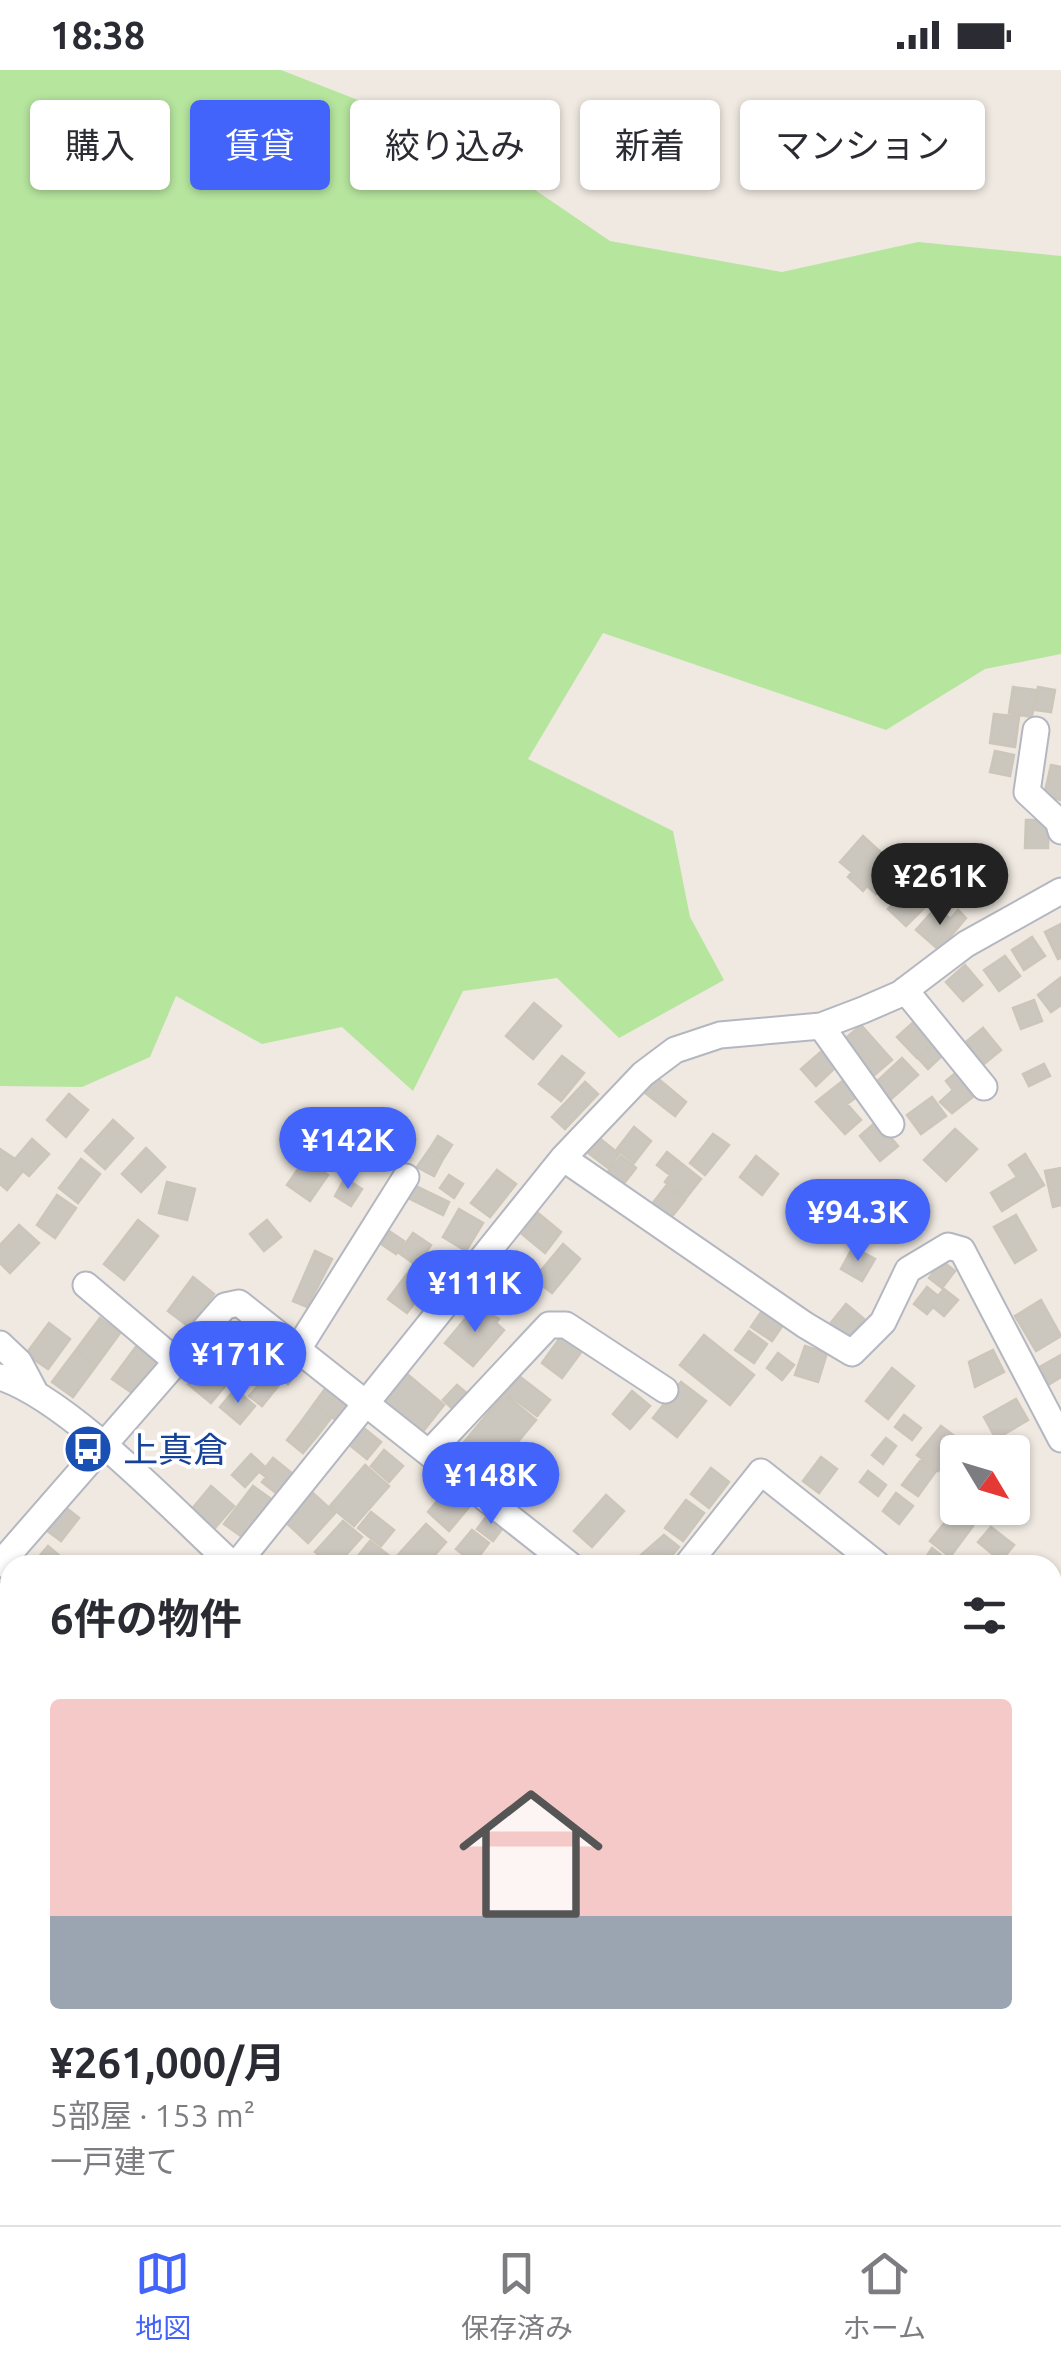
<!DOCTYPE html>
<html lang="ja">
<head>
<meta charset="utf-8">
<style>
	body { margin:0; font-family:Ubuntu,"Noto Sans JP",sans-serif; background:#f2f2f3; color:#2b2b33; height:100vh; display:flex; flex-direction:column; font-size:38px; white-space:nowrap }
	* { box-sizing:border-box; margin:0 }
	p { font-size:32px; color:#7c7c81 }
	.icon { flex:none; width:55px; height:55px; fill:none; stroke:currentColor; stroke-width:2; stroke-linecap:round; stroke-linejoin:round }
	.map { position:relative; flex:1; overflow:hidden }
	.drawer { position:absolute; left:0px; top:1485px; width:1062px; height:670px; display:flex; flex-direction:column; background:#fff; border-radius:30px 30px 0 0; box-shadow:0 2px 8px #0004 }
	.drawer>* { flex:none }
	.banner { position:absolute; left:30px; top:30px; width:1002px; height:90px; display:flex; gap:20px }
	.needle { width:65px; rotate:128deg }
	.fabs { position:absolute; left:940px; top:1365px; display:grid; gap:20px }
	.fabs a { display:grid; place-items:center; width:90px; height:90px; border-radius:10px; background:#fff; box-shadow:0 2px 8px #0004; font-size:50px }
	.price { position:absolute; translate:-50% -85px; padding:0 22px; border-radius:35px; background:#4264fb; color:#fff; font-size:32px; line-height:65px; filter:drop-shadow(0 2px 5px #0008) }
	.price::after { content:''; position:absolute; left:50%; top:60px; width:30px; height:22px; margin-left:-15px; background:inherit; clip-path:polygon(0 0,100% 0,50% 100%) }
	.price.active { background:#222; color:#fff }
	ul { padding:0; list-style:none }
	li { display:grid; align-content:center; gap:20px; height:530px; padding:0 50px }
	li span { display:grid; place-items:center; height:310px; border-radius:10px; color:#555 }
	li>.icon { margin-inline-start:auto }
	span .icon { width:180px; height:180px; fill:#fffc; stroke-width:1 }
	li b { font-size:42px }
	h2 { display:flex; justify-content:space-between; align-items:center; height:120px; padding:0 50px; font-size:42px }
	.chip { padding:0 35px; border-radius:10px; background:#fff; box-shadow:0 2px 8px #0004; font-size:35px; line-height:90px }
	.chip.active { background:#4264fb; color:#fff }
	.status { display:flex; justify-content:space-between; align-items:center; height:70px; padding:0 50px; background:#fff; direction:ltr }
	.status svg { height:28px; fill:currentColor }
	.tab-bar { display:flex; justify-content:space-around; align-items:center; height:140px; border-top:2px solid #e1e1e2; background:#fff; font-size:28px; color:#7c7c81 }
	.tab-bar a { display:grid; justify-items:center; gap:5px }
	.tab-bar .active { color:#4264fb }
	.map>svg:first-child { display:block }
</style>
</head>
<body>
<div class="status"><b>18:38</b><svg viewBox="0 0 49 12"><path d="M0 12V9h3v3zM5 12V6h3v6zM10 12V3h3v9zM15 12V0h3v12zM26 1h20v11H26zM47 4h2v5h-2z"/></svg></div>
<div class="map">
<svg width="1061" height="2155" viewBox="0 0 1061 2155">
	<rect width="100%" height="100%" fill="#efe9e1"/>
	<path fill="#b6e59e" d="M0,0H281L463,71L610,171L782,202L918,172L1061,186V584L985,599L886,660L603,563L528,689L673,761L690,847L724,910L619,968L557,908L463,921L413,1021L342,957L262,974L176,926L150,987L82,1017L0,1016Z"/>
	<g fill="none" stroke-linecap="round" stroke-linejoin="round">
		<path stroke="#75cff0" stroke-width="5" d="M0,2003L6,2040L0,2049"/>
	</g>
	<path fill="#cbc7bf" stroke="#cbc5ba" stroke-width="2.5" d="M1013,617L1036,620L1032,647L1009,643Z
		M1038,617L1055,620L1051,642L1035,640Z
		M994,644L1019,647L1015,677L990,673Z
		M995,681L1014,685L1010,706L990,702Z
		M1051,695L1061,697V730L1044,726Z
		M1026,750H1049L1048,778H1025Z
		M863,766L899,799L876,824L867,816L863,821L848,807L852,802L840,792Z
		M911,815L929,833L906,856L888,839Z
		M958,840L966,848L939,880L916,860L931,843L940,850L945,844L950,849Z
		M1061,854V888L1058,889L1045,862Z
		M1032,867L1045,886L1024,900L1012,880Z
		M1005,886L1020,906L999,921L984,900Z
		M965,895L982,915L963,931L946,912Z
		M1060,908L1061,935L1051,942L1038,925Z
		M1034,930L1042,951L1021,959L1013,938Z
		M534,933L561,956L533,989L506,966Z
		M919,947L938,968L917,988L897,967Z
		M861,955L892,990L870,1009L839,974Z
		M983,958L1001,980L984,994L966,972Z
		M936,971L946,982L928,999L918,988Z
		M823,980L837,996L816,1016L801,999Z
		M562,986L584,1003L561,1031L539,1014Z
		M902,988L918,1005L889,1031L874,1014Z
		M1044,994L1050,1006L1029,1016L1023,1004Z
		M959,1000L979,1022L952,1043L940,1032L953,1020L946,1011Z
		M656,1007L686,1032L675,1046L644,1022Z
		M845,1009L858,1026L847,1034L861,1050L845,1064L816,1032Z
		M585,1012L598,1024L565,1059L552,1047Z
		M69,1024L88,1040L66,1067L47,1050Z
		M932,1027L946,1046L921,1064L907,1045Z
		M113,1050L133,1068L105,1099L85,1081Z
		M877,1051L898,1076L880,1091L860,1066Z
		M634,1057L651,1071L634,1093L617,1079Z
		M955,1059L977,1079L946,1111L924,1090Z
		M713,1064L729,1075L705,1105L690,1093Z
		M438,1066L452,1075L443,1089L429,1080Z
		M598,1067L619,1084L608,1098L587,1082Z
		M32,1069L49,1084L29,1106L23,1101L7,1120L0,1114V1079L15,1089Z
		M146,1078L165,1097L141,1122L122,1104Z
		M429,1080L443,1089L434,1106L417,1097Z
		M667,1082L701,1109L686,1128L665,1112L670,1105L657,1095Z
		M1025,1084L1044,1115L1002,1141L991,1123L1017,1107L1009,1095Z
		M621,1086L636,1098L618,1121L602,1109Z
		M756,1086L778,1104L762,1125L740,1107Z
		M81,1089L100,1104L78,1133L59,1118Z
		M305,1089L328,1105L310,1131L287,1115Z
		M1061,1098V1135L1053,1137L1045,1101Z
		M497,1100L516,1114L490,1147L471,1133Z
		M449,1105L463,1114L454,1128L440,1118Z
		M345,1108L362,1119L351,1136L335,1126Z
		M167,1112L195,1119L187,1150L159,1143Z
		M414,1115L449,1132L443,1145L408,1128Z
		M666,1116L685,1130L666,1154L648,1139Z
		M57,1125L76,1138L55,1168L37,1155Z
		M459,1139L483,1153L466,1181L443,1167Z
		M538,1143L561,1162L545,1183L522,1164Z
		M1016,1145L1036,1180L1015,1193L994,1157Z
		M138,1150L158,1166L124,1210L104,1194Z
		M267,1150L281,1167L264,1181L250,1164Z
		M19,1155L39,1173L10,1203L0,1193V1175Z
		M389,1161L404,1171L396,1184L381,1174Z
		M413,1163L431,1175L417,1196L399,1183Z
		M563,1174L580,1189L552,1223L534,1209Z
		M853,1177L875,1189L862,1211L841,1199Z
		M315,1181L332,1189L307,1237L293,1231Z
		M942,1191L955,1201L942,1218L929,1208Z
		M500,1197L519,1212L503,1235L483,1221Z
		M410,1200L429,1214L407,1243L388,1229Z
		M193,1207L214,1224L189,1257L168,1241Z
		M927,1217L938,1226L944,1219L958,1230L944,1246L933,1237L927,1244L914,1234Z
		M1041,1230L1061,1266L1036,1281L1015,1246Z
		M846,1234L864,1249L843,1274L825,1260Z
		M476,1236L499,1249L496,1253L504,1260L473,1296L445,1273Z
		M764,1238L785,1252L772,1271L751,1257Z
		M247,1242L271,1262L259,1279L234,1259Z
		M100,1248L120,1263L96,1296L76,1280Z
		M49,1253L70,1269L48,1299L26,1284Z
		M749,1261L767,1274L754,1293L735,1280Z
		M233,1265L257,1283L238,1308L214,1290Z
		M562,1265L582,1281L562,1308L542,1293Z
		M704,1265L754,1305L730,1335L680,1295Z
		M138,1274L160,1290L135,1325L112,1309Z
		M286,1274L307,1290L288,1314L267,1298Z
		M805,1276L827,1283L818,1312L795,1305Z
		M76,1280L96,1296L73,1327L52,1312Z
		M993,1280L1004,1302L975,1317L969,1292Z
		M778,1283L794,1295L782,1310L767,1298Z
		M1061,1285V1307L1048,1315L1038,1298Z
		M204,1295L211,1302L216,1296L231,1309L211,1333L188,1314Z
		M400,1298L444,1335L421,1364L376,1327Z
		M892,1298L914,1316L888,1349L866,1331Z
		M268,1304L280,1314L262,1336L249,1326Z
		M519,1306L550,1330L537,1346L506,1323Z
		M330,1312L352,1330L336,1350L314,1334Z
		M681,1312L706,1331L677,1367L653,1348Z
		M457,1315L470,1326L456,1342L443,1330Z
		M235,1319L255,1336L240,1354L220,1337Z
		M632,1321L650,1336L630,1359L613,1344Z
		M504,1324L536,1350L496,1398L464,1372Z
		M1016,1329L1028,1350L996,1369L984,1347Z
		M314,1334L331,1348L318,1365L301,1352Z
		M904,1345L921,1358L912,1370L895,1357Z
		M301,1352L318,1365L303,1383L287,1370Z
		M360,1355L381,1372L367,1389L346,1372Z
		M941,1356L961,1371L938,1401L917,1385Z
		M886,1368L896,1376L883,1394L872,1385Z
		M461,1375L492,1399L481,1413L450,1389Z
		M384,1380L403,1396L389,1412L371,1396Z
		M251,1384L264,1396L245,1417L232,1405Z
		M821,1387L837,1399L819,1423L803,1411Z
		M273,1388L293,1404L281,1427L262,1412L266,1407L261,1403Z
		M921,1390L936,1401L918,1426L902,1415Z
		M365,1395L389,1416L354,1456L330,1436Z
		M711,1398L729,1412L709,1438L691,1424Z
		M868,1401L886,1415L878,1426L860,1412Z
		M453,1412L475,1430L449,1461L428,1442Z
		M211,1416L234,1436L214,1459L191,1440Z
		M253,1416L274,1431L245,1469L224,1454Z
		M305,1416L335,1443L308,1473L278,1445Z
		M896,1423L913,1436L899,1454L883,1441Z
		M606,1425L624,1441L592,1477L574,1461Z
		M686,1430L704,1443L683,1471L665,1458Z
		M60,1433L79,1448L61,1471L42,1457Z
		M954,1441L973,1456L950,1487L930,1471Z
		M371,1442L394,1460L381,1476L358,1458Z
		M489,1443L505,1455L493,1471L477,1459Z
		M343,1451L362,1467L337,1495H330L315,1482Z
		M426,1454L446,1472L426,1495H409L398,1485Z
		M991,1457L1014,1475L1001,1491L978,1472Z
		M472,1460L489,1473L474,1493L456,1479Z
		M664,1465L679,1477L664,1495H653L641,1485Z
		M370,1471L396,1491L393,1495L353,1492Z
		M48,1476L62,1488L56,1495H32Z
		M932,1478L947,1490L943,1495H921Z
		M13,1483L28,1495H10V1539L0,1536V1499Z"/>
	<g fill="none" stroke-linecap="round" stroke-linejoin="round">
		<g stroke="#b4b7c1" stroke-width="29">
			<path id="minor" d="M1036,660L1027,722L1058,751L1061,761
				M905,920L984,1017
				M821,956L891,1054
				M563,1088L805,1255L852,1283L883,1252L908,1200L948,1176L962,1180L1061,1369
				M86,1215L177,1292
				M0,1274L19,1292L36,1324
				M298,1279L406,1107
				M0,1307C69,1329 176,1443 233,1495
				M430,1382L549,1255H566L665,1320
				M0,1494L225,1236L239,1233L570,1495
				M236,1495L563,1088L643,1004L675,980L720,965L821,956L863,940L900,924L966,874L1061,821
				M687,1495L761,1402L878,1495
				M1052,1631L1061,1638
				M1052,2019L1061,2007
				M1052,2125L1061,2131
				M487,2145L503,2155
				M697,2145L710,2155
				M332,2155L338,2145
				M951,2155L958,2145"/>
		</g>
		<use href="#minor" stroke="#fff" stroke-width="25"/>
	</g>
	<defs>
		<g id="bus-disc" transform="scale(2.5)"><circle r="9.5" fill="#1a4fb4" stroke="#fff"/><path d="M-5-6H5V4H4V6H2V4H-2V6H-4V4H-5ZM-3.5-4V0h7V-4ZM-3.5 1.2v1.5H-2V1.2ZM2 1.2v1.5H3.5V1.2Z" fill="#fff"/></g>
	</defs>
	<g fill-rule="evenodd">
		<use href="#bus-disc" x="88" y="1379"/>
	</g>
	<g text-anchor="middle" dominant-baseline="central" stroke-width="8" stroke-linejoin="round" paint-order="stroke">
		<g font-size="35" fill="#164399" stroke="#fff" text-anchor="start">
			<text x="123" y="1379">上真倉</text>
		</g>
	</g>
</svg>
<div class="fabs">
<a><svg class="needle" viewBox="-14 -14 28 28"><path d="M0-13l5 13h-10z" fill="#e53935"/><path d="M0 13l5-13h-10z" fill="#7c7c81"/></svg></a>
</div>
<b class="price active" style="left:940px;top:858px">¥261K</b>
<b class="price" style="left:348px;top:1122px">¥142K</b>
<b class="price" style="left:858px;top:1194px">¥94.3K</b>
<b class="price" style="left:475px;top:1265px">¥111K</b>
<b class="price" style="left:238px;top:1336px">¥171K</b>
<b class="price" style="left:491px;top:1457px">¥148K</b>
<div class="banner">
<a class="chip">購入</a>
<a class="chip active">賃貸</a>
<a class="chip">絞り込み</a>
<a class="chip">新着</a>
<a class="chip">マンション</a>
</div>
<section class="drawer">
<h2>6件の物件<svg class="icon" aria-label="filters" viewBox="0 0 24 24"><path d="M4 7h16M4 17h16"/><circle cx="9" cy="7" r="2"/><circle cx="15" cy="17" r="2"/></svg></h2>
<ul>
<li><span style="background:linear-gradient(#f6c9c9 70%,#9aa5b1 0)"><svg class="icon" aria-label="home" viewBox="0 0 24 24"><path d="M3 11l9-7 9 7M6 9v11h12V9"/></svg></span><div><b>¥261,000/月</b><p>5部屋 · 153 m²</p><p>一戸建て</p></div></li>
</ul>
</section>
</div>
<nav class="tab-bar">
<a class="active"><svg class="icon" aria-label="map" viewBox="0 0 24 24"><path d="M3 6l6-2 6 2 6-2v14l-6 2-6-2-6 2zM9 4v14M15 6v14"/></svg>地図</a>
<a><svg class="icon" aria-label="saved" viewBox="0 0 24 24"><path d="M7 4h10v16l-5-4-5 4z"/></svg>保存済み</a>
<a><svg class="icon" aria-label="home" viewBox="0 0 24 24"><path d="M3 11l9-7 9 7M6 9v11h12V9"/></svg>ホーム</a>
</nav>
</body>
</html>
